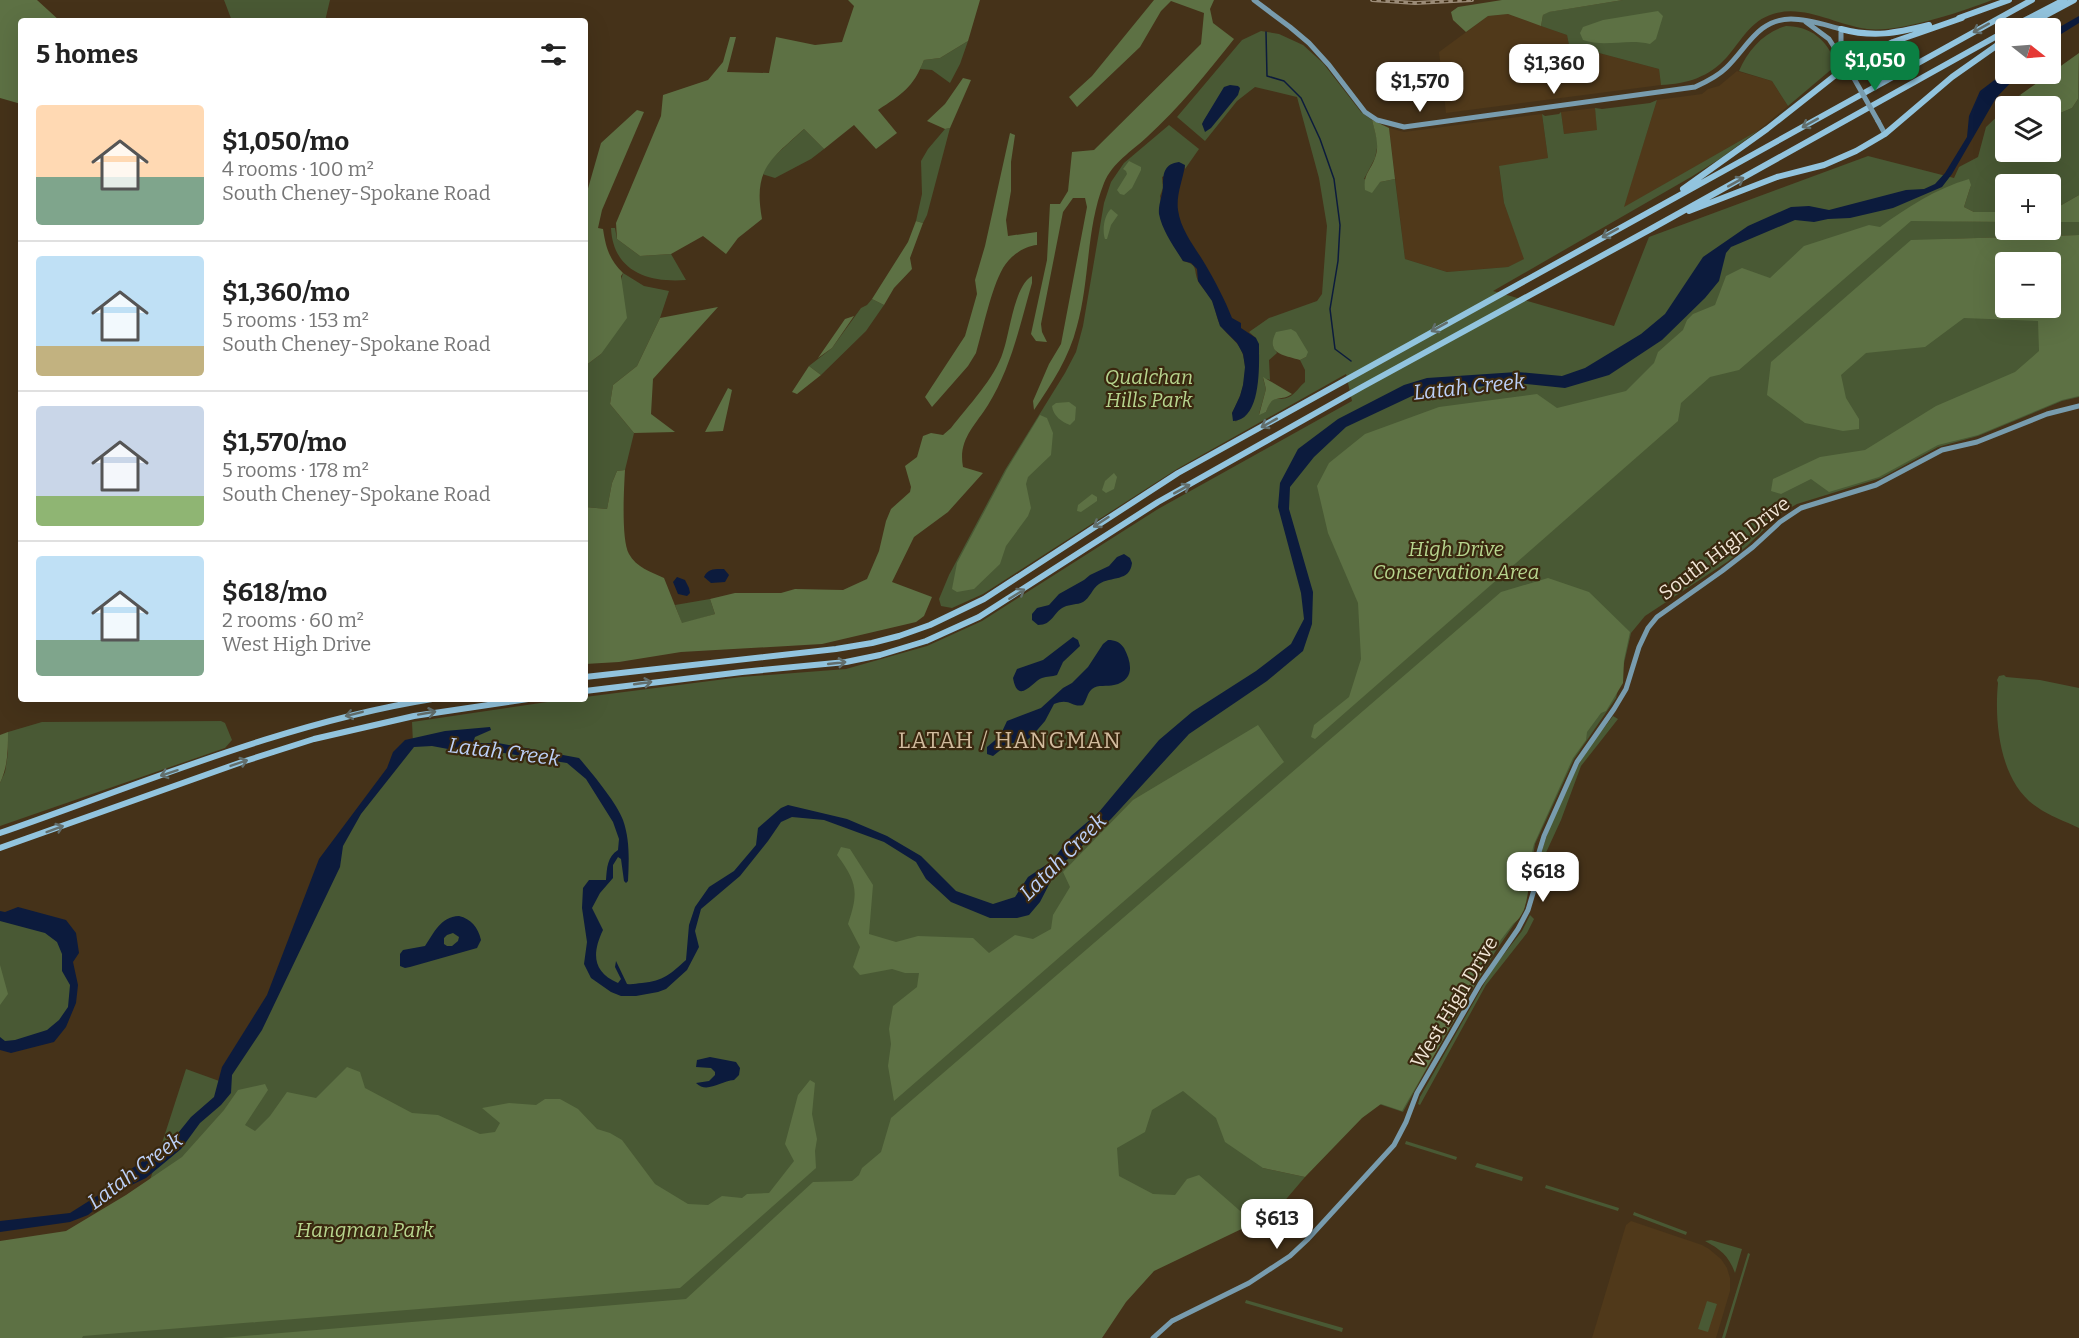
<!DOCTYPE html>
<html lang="en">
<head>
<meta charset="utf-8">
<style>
	body { margin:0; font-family:Bitter,serif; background:#f2f2f2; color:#222; height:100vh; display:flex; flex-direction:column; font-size:22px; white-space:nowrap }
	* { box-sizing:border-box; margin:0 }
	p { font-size:20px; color:#767676 }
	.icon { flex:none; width:33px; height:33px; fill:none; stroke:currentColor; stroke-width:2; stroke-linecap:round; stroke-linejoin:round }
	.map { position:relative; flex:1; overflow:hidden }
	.drawer { position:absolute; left:18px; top:18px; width:570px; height:684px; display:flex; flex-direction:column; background:#fff; border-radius:6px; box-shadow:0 6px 24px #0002 }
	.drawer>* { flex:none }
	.needle { width:39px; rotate:107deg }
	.tools { position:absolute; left:1995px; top:18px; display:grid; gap:12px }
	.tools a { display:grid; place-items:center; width:66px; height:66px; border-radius:6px; background:#fff; box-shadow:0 6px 24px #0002; font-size:30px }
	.price { position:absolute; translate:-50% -51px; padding:0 14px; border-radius:12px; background:#fff; color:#222; font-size:20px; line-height:39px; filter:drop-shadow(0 2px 3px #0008) }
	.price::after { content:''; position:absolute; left:50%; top:36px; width:18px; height:14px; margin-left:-9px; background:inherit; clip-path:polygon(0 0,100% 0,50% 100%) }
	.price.selected { background:#0b8043; color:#fff }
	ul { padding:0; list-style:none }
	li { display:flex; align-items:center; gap:18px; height:150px; padding:0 18px }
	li+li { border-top:2px solid #e0e0e0 }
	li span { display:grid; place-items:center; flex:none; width:168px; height:120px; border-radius:6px; color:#555 }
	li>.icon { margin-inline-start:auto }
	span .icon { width:72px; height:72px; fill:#fffc; stroke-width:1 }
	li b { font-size:26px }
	h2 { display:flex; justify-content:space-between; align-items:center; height:72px; padding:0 18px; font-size:26px }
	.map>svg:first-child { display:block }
</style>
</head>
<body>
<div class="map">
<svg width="2079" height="1338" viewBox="0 0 2079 1338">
	<rect width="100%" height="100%" fill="#453219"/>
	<path fill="#50391a" d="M1508,14L1567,35L1569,45L1659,69L1661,85L1446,113L1439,52L1488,16Z
		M1737,71L1772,81L1788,106L1759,130L1623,208L1657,100L1702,94L1708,89L1719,86Z
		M1595,108L1598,130L1564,134L1561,112Z
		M1542,114L1548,158L1499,167L1504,203L1525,259L1508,267L1447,272L1405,259L1389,128L1404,132Z
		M1631,1221L1702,1245L1709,1249L1721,1259L1727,1268L1730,1278V1291L1716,1338H1592L1626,1225Z"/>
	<path fill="#495934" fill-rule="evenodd" d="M224,0H330L325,21H232Z
		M1623,0H1992C1961,12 1899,33 1867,29C1836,25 1804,4 1773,14C1750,21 1742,40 1727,57C1709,77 1687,84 1661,85L1659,69L1569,45L1567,35L1541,26L1543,15L1548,12Z
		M1786,26C1810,26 1828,40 1835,63L1833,68L1788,106L1772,81L1739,71C1748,50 1764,32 1786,26Z
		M1261,31L1279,34L1303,45L1323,63L1361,112L1372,120L1378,143L1375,158L1364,179L1380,182L1395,179L1405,259L1447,272L1508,267L1524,259L1504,203L1499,166L1548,158L1542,114L1545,116L1559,114L1561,112L1564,134L1597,130L1595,108L1602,109L1650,103L1657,100L1624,207L1759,130L1721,158L1691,177L1493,291L1614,326L1649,237L1868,156L1954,178L1959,167L1978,157L1986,127L2005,109L2006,152H2050L2051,117L2072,108L2078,99L2079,53V195L2051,211L2050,184H2006L2005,212H1974L1964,207L1971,185L1954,221L2005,222L2006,230H2050L2051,222H2079V235L1948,239L2006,308H2050L2079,289V397L2062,401L1978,436L1938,447L1881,478L1797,504L1781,513L1747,546L1727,562L1645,616L1631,633L1616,698L1574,759L1535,844L1524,910L1497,949L1450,1026L1403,1112L1367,1100L1263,1168L1305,1177L1282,1204L1254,1223L1224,1198L1027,1338H0V1289L105,1319L186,1069L222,1082L255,1029L339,843L413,743L412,722L568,699H585V697L741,677L846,669L927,646L982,621L1158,509L1352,401L1346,374L1177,469L983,594L952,608L941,606L939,599L949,575L1005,470L1065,373L1076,352L1083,326L1104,203L1111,182L1124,163L1169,125L1199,149L1185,169V165L1162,177L1163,188L1160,196L1165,230L1183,261C1199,265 1193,269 1198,281C1201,287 1208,293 1212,300C1216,308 1216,319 1221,326C1228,337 1240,342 1243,355C1249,375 1241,397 1232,413L1236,422L1256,338L1249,332L1269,318L1317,301L1322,294L1327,226L1319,178L1297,97L1255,87L1237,101L1205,141L1177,117L1242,40ZM1240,88C1235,104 1215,114 1202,124L1212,108ZM1273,346L1306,357L1300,360L1305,370V382C1300,386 1295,394 1289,397C1275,403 1273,392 1266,412L1259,414L1266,389L1263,378L1270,380L1269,360L1277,353Z
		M968,41L960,64L950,83L932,70L920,69L924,60L940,58Z
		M2020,95L2036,106H2008Z
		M950,128L927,215L923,223L916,221L922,194L921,161L928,149L945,129Z
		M804,129L824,149L811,159L775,178L762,174L769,161Z
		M611,228H615L617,239L640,256L671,254L686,280C648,283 613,271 611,228Z
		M623,273L644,286L669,291L660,318L637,366L613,385L610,404L634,433L625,470L617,471L612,483L607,509L585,507V366L601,354Z
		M872,299L884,305L866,331L821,375L809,366L832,348L861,308L867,305Z
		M710,599L715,614L682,624L675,605Z
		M2004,675L2006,677L2040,680L2079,688V828C2065,821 2049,816 2037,807C2000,783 1994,723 1998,683L1997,680L1999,676Z
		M1613,716L1618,719L1581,766L1561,820L1544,857L1539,882C1533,854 1568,783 1583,757C1591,743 1603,730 1613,716Z
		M221,721L225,723L232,740L225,748L0,826V783L5,772L8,753V732L42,722Z
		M1530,915L1534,919L1527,933L1486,985L1420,1105L1418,1104L1420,1097L1493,968L1522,931Z
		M0,917L63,937L74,986L72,1005L49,1037L0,1044Z
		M1406,1141L1457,1157L1456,1160L1405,1144Z
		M1477,1163L1523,1177L1522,1181L1475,1167Z
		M1546,1185L1619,1208L1618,1211L1545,1188Z
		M1634,1212L1687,1232L1686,1235L1633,1215Z
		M1711,1240L1742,1249L1735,1273C1729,1256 1720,1249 1705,1241Z
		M1748,1253L1750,1254L1725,1338H1722Z
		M1246,1300L1343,1328L1342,1332L1245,1303Z
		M1707,1301L1717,1304L1708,1332L1698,1329Z"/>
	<path fill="#5d7144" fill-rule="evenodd" d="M0,0H37L60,21H21V104L0,98Z
		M848,0H980L968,41L940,58L924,60C913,88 902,94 878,110L897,133L876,149L854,125L824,149L804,129C770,160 753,169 762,219L738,238L726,254L703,236L671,254L640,256L617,239L616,223L661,116L663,95L708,80L723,62L730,37H736L727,72L769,73L776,37L815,45L842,42L854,6Z
		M1154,0H1214L1210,9L1213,23L1234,39C1207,73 1179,108 1147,137C1131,152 1113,162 1104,183C1086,228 1090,280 1077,326C1069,358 1052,383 1034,410L1033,401L1049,364L1061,344L1087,207L1085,198H1073L1063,212L1041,324L1042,332L1047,342L1036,341L1031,334L1047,260L1050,204H1060L1068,191L1072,152L1094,150L1201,44L1204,13L1171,1L1161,11L1140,47L1077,107L1069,97L1092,76Z
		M1502,0H1623L1549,12L1543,15L1541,26L1508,14L1488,16L1466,32L1453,20L1451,12L1458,7Z
		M1658,11L1663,16L1656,39L1650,44C1626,38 1606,48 1583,40L1580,33L1583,27L1603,20Z
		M2079,53L2078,99L2072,108L2051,117L2050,106H2036L2020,95Z
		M963,78L971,80L950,128L945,129L927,121L945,104Z
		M637,110L644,112L602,210L598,228L603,229C606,248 609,259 623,273L621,276L627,318L601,354L585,366V199L601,143Z
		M1372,120L1389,128L1395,179L1380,182L1372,193L1365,190C1363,174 1370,172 1375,158C1380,145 1375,133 1372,120Z
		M1010,133L1015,135L1011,162V191L1006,220L1008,236L1037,232V245C1024,246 1010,256 1003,268C991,289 983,329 976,353L968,366L932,407L925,397L965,336L977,294L975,280L985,246Z
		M1129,161L1141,167V170L1132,188L1124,195L1120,194L1117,190L1127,174L1126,171L1123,169Z
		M1969,179L1971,185L1964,207L1974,212H2005V222L1911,221L1739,370L1710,377L1681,403L1678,421L1315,739L1311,737L1314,725L1349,697L1361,659L1358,603L1328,533L1317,486L1329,463L1365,434L1439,407L1537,394L1557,408L1626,391L1654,363L1658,352L1683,330L1687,320L1693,314L1715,305L1726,276L1742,268L1770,278L1804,246L1869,225L1880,227C1908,207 1935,189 1969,179Z
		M2079,195V222H2051V211Z
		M1111,209L1118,215L1111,225L1107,239H1105C1102,231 1104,215 1111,209Z
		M916,221L923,223L910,258L912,269L894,288L884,305L872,299L908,242Z
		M2079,235V396L2062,400L1978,435L1938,445L1879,477L1829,492L1811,479L1781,494L1771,491L1773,479L1820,457L1865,450L1936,406L2015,372L2039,351L2038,321L1964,318L1925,347L1866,353L1841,375L1846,398L1859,419V429L1843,431L1805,423L1767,395L1771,362L1911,240ZM2006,262H2050V308H2006Z
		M1032,276V283C1020,325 1011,368 988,405C974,427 958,440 963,467L983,473L948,512L914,537L892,582L932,597L924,616L916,622L822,644L681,652L619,662L585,664L587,627L585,625V507L607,509L612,483L617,471L625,470C624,488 621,540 629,554C636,567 651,572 664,578L682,623L715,614L710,599L735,593H781L795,589L843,590L867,579L879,551L886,521L891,509L910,492L911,487L905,466L917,457L923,436L931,433L943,435L951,428C968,406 995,378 1003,352C1010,333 1014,286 1032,276Z
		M718,307L653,379L651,414L675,432L634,433L610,404L613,385L637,366L660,318Z
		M854,316L832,348L818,358L845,319Z
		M1291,329L1296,332L1308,352L1306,357L1300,360C1284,355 1265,354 1276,332Z
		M809,366L821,375L797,394L792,392Z
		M1263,377L1292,394C1278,403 1273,392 1266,412L1259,415L1266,389Z
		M728,388L732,390L723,431L705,432Z
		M1069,402L1076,407L1075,420L1070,425C1062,422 1053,416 1052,406L1056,403Z
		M1040,415L1047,418L1053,433L1051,455L1028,477L1026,484L1031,508L1028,516L1006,546L1000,564L974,589L957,592L952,589L957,563L1007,469Z
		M1114,473L1117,477L1114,489L1106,493L1102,490L1105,481Z
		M1092,494L1097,497V501L1081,512L1077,511L1078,505Z
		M1548,578L1589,592L1630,632L1624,660L1623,683L1606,711L1601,713L1587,732L1586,740L1573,758L1534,844C1527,866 1534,910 1513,924L1487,958L1482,972L1402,1111L1381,1104L1362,1118L1305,1177L1263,1168L1225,1142L1216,1118L1183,1091L1152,1110L1145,1132L1117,1148L1119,1176L1153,1194L1175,1195L1187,1179L1199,1175L1254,1223L1154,1271L1126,1302L1102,1338H221L686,1299L813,1182L852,1181L859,1175L862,1168L881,1152L891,1118L1501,592Z
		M1258,725L1284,762L894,1101L888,1066L891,1044L889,1029L893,1006L917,987L919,973H905L892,969L860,975L853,967L860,947L848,924C859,892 857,882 837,855L841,847L850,849L873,885L869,934L896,942L918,936L973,938L989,953L1015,935L1033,939L1051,929L1053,915L1070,887L1063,872L1133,800Z
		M8,732C8,750 8,766 0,783V735Z
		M0,965L8,994L0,1005Z
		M347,1067L360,1072L365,1088L412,1113L438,1115L480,1134L495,1132L500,1123L482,1108L509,1103L536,1105L545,1099H560L578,1109L597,1129L610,1133L622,1140L655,1184L688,1204L708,1205L722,1196L742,1198L747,1194L769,1193L794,1161L785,1144L798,1095L810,1080L815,1083L812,1114L817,1139L815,1151L816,1168L680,1288L83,1336L82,1338H0V1241L66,1231L126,1195L182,1157L224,1110L238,1090L265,1084L268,1090L245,1125L255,1131L270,1116L287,1092L316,1098Z"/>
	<path fill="#0c1b3d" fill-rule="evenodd" d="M2079,16V23L2058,36L2051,45V32Z
		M2005,72L2006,74H2019L1996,98L1952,174L1942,187L1893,208L1850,218L1828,219L1814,222L1795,220L1731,247L1726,253L1719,281L1705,298L1662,340L1609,375L1565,388L1517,383L1432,391L1412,396L1346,427L1314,457L1290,487L1289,509L1313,592L1312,624L1303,651L1267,681L1189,734L1111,819L1057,869L1040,902L1029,915L1017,918H990L951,902L926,879L916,862L884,842L824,820L792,817L781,822L768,841L740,876L701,909L695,931L699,947L687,970L666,989L658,992L636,996H621L611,992L591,978L584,964L587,942L582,908L583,888L589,880H606C607,868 607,857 618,850L619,839L613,822L586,779L567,763L472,748L448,749L432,746L414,747L361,814L343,846L340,867L262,1030L232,1075L231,1093L221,1105L200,1123L181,1149L146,1178L117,1192L88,1215L70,1222L0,1232V1221L70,1213L100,1194L110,1183L170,1143L191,1117L214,1097L222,1067L267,995L319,859L387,768L393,752L405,740L445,731L490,727L491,730L475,737L473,743H498L579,758C591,772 617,803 623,820C630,840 629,860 628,881L626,883L624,881L621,859L618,857L613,865V878L600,893L592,908L603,930C592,953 592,972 618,983L621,979L615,967L616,961L627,984C633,985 636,983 642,983C664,981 670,974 686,960L689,925L695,907L709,887L734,871L756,845L758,828L781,808L788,805L847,819L887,836L921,856L956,891L993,904L1015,897L1028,877L1052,861L1071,836L1099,812L1159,740L1192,712L1256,671L1291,644L1304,619L1301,593L1278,507L1280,483L1298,449L1338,419L1404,385L1427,378L1517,372L1562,376L1585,368L1641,334L1665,314L1703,257L1748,226L1791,207L1809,206L1829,210L1906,190L1924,189L1935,184L1945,173L1967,137L1969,116L1980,91Z
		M1230,85L1238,86L1240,88L1238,95L1211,128L1205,132L1202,124L1204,120L1224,87Z
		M1179,162L1185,165C1183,180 1176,194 1178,210C1181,231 1195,247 1205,264C1215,281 1225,300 1232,318L1241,323V328L1256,338L1259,344C1259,364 1262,420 1233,421L1232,413L1240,396L1243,385L1245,367L1243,354L1237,343L1220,326L1212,301L1198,281L1197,269L1191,263L1183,261C1174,247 1162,230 1159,214C1158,204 1163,195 1163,185C1163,172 1165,164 1179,162Z
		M1124,554L1130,558L1132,563C1130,582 1111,576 1099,584C1092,589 1090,598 1083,602C1077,605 1070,604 1064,607C1053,612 1053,625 1038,625L1032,620V614L1037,608L1049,605L1059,594L1084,580L1090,575L1109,566L1117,557Z
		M724,569L729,575L725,582L711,583L704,577C708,568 716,569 724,569Z
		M677,577L685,580L689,588L690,593L687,596L678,594L673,582Z
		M1073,637L1078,640L1080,646L1063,662L1057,675C1052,677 1047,676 1042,678C1033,681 1018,706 1013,678L1017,669L1043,660Z
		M1108,640C1115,640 1120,642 1124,648C1132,663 1135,680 1114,685C1107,687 1098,684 1092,689C1087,693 1087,700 1083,705C1072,708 1070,697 1054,704L1045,721L1032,736L1027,740L1008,744L993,756L987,754V747L1000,736L1007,721L1041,708L1063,688L1072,683L1088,667L1103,644Z
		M18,907L66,920L76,933L79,953L73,962L78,985L76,1003L66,1027L54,1042L11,1053L0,1050V1037L5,1041L15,1040L47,1030L59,1020L68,1007L70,985L62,971V954L57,942L45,933L0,921V911L5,912Z
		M459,916C471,919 478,927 481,940L477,948L410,967L405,968L400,966V954L403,950L425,946C434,933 440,917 459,916ZM453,933L459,937L458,941L452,946H447L444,944V938L447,935Z
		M710,1057L736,1062L740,1068L739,1075L734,1080C720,1081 707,1094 696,1083L709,1081L715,1075V1072L711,1068L696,1067L697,1060Z"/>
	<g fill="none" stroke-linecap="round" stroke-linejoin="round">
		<path stroke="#0c1b3d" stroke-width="1.5" d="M1266,32L1267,76L1284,81L1301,98L1320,139L1334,179L1340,225L1338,261L1330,309L1335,349L1351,361"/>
		<path stroke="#789cae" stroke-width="5" d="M1254,0L1290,27L1309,43L1329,65L1365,112L1377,120L1404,127L1695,87C1706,82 1718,76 1726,68C1747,48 1758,19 1791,19C1808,19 1825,25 1841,29V56
			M1806,22L1829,39L1852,75
			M1878,121L1885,134
			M1153,1338L1172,1321L1249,1283L1290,1256L1307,1240L1394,1145L1406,1122L1417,1093L1442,1050L1480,984L1518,929L1528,910L1534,890L1536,862L1544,836L1577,762L1614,709L1626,689L1639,647L1648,628L1657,617L1722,571L1753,547L1780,522L1801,508L1876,485L1942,450L1977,442L2047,414L2079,406"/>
		<path stroke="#92c4de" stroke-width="6" d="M1959,18L2009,0
			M2010,28L2064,0
			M2022,28L2074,0
			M1841,29C1874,38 1896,33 1929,25
			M1683,189L1767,129L1847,66L1893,42L1962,18
			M1689,211L1777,177L1824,165L1856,151L1885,134L1952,77L2006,39
			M585,677L836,649L872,643L899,636L930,625L984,599L1178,473L2032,0
			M585,691L742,672L846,662L880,655L926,641L979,617L1158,502L1362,387L1649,230L2006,31
			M0,833C142,784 283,723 432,699
			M0,848L242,762L314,739L414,716L528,699"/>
		<g stroke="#9b8b77" stroke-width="4">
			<path id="rail" d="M1372,0L1415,3L1472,0"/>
		</g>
		<use href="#rail" stroke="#3a280f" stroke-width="1.5" stroke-dasharray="4.5" stroke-linecap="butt"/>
		<path stroke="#789cae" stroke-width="5" d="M1852,75L1878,121"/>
	</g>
	<defs><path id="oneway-shaft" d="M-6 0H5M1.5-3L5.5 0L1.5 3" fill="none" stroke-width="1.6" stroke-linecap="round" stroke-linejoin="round" transform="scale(1.5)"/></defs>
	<g stroke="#626e6c">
		<use href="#oneway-shaft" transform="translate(1981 28) rotate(151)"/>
		<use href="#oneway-shaft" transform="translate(1810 123) rotate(151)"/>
		<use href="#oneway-shaft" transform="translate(1736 182) rotate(-29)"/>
		<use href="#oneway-shaft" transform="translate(1610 233) rotate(151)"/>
		<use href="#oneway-shaft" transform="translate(1439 327) rotate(151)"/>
		<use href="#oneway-shaft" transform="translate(1269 423) rotate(151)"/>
		<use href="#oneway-shaft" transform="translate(1182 489) rotate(-29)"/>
		<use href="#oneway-shaft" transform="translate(1101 522) rotate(147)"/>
		<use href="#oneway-shaft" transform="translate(1017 594) rotate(-32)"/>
		<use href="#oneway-shaft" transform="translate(837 663) rotate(-6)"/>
		<use href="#oneway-shaft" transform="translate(643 683) rotate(-8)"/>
		<use href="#oneway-shaft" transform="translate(427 713) rotate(-10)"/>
		<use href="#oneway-shaft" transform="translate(354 714) rotate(166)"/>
		<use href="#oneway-shaft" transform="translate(239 763) rotate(-19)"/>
		<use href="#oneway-shaft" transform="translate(169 773) rotate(162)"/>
		<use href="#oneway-shaft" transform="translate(55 829) rotate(-20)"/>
	</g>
	<g text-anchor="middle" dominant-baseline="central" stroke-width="4.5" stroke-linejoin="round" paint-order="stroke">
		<g font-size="20" font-style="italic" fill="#b7d58e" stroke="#3a280f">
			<text x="1149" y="377">Qualchan<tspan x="1149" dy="23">Hills Park</tspan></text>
			<text x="1456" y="549">High Drive<tspan x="1456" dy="23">Conservation Area</tspan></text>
			<text x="365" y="1230">Hangman Park</text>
		</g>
		<g font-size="20" fill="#f1e5d6" stroke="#3a280f">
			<text transform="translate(1724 548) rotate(-37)">South High Drive</text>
			<text transform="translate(1454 1002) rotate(-59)">West High Drive</text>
		</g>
		<g font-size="21" font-style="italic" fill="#bdd1f9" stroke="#3a280f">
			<text transform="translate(1469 387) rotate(-6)">Latah Creek</text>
			<text transform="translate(504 752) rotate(7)">Latah Creek</text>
			<text transform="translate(1063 857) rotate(-45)">Latah Creek</text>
			<text transform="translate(135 1171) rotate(-37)">Latah Creek</text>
		</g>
		<g font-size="22" letter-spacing="1.5" fill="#d1bb9e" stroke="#3a280f">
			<text x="1010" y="740">LATAH / HANGMAN</text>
		</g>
	</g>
</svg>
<div class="tools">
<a><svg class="needle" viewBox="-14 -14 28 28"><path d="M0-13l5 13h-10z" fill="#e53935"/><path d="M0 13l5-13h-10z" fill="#767676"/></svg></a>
<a><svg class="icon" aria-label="layers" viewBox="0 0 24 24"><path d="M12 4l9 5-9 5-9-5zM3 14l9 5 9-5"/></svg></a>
<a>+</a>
<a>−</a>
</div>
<b class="price selected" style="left:1875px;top:92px">$1,050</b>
<b class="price" style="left:1554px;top:95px">$1,360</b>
<b class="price" style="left:1420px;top:113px">$1,570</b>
<b class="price" style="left:1543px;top:903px">$618</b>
<b class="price" style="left:1277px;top:1250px">$613</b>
<section class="drawer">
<h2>5 homes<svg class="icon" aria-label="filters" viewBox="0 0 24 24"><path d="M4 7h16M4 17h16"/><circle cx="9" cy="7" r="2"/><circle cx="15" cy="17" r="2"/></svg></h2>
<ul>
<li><span style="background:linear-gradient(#ffd9b3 60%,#7fa58c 0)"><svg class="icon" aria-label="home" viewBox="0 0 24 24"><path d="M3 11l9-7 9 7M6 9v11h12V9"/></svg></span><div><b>$1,050/mo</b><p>4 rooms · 100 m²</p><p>South Cheney-Spokane Road</p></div></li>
<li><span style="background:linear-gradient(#bfe0f5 75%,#c2b280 0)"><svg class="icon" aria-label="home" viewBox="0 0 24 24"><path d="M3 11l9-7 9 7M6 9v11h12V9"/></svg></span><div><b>$1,360/mo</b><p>5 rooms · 153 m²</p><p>South Cheney-Spokane Road</p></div></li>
<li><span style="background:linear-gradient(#c9d6e8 75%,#8fb573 0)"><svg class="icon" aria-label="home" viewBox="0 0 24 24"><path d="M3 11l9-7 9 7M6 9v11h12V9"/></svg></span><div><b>$1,570/mo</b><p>5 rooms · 178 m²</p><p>South Cheney-Spokane Road</p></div></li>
<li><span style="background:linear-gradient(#bfe0f5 70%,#7fa58c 0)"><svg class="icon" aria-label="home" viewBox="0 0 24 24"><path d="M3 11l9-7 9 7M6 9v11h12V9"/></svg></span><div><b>$618/mo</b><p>2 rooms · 60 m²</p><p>West High Drive</p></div></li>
</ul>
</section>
</div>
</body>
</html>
